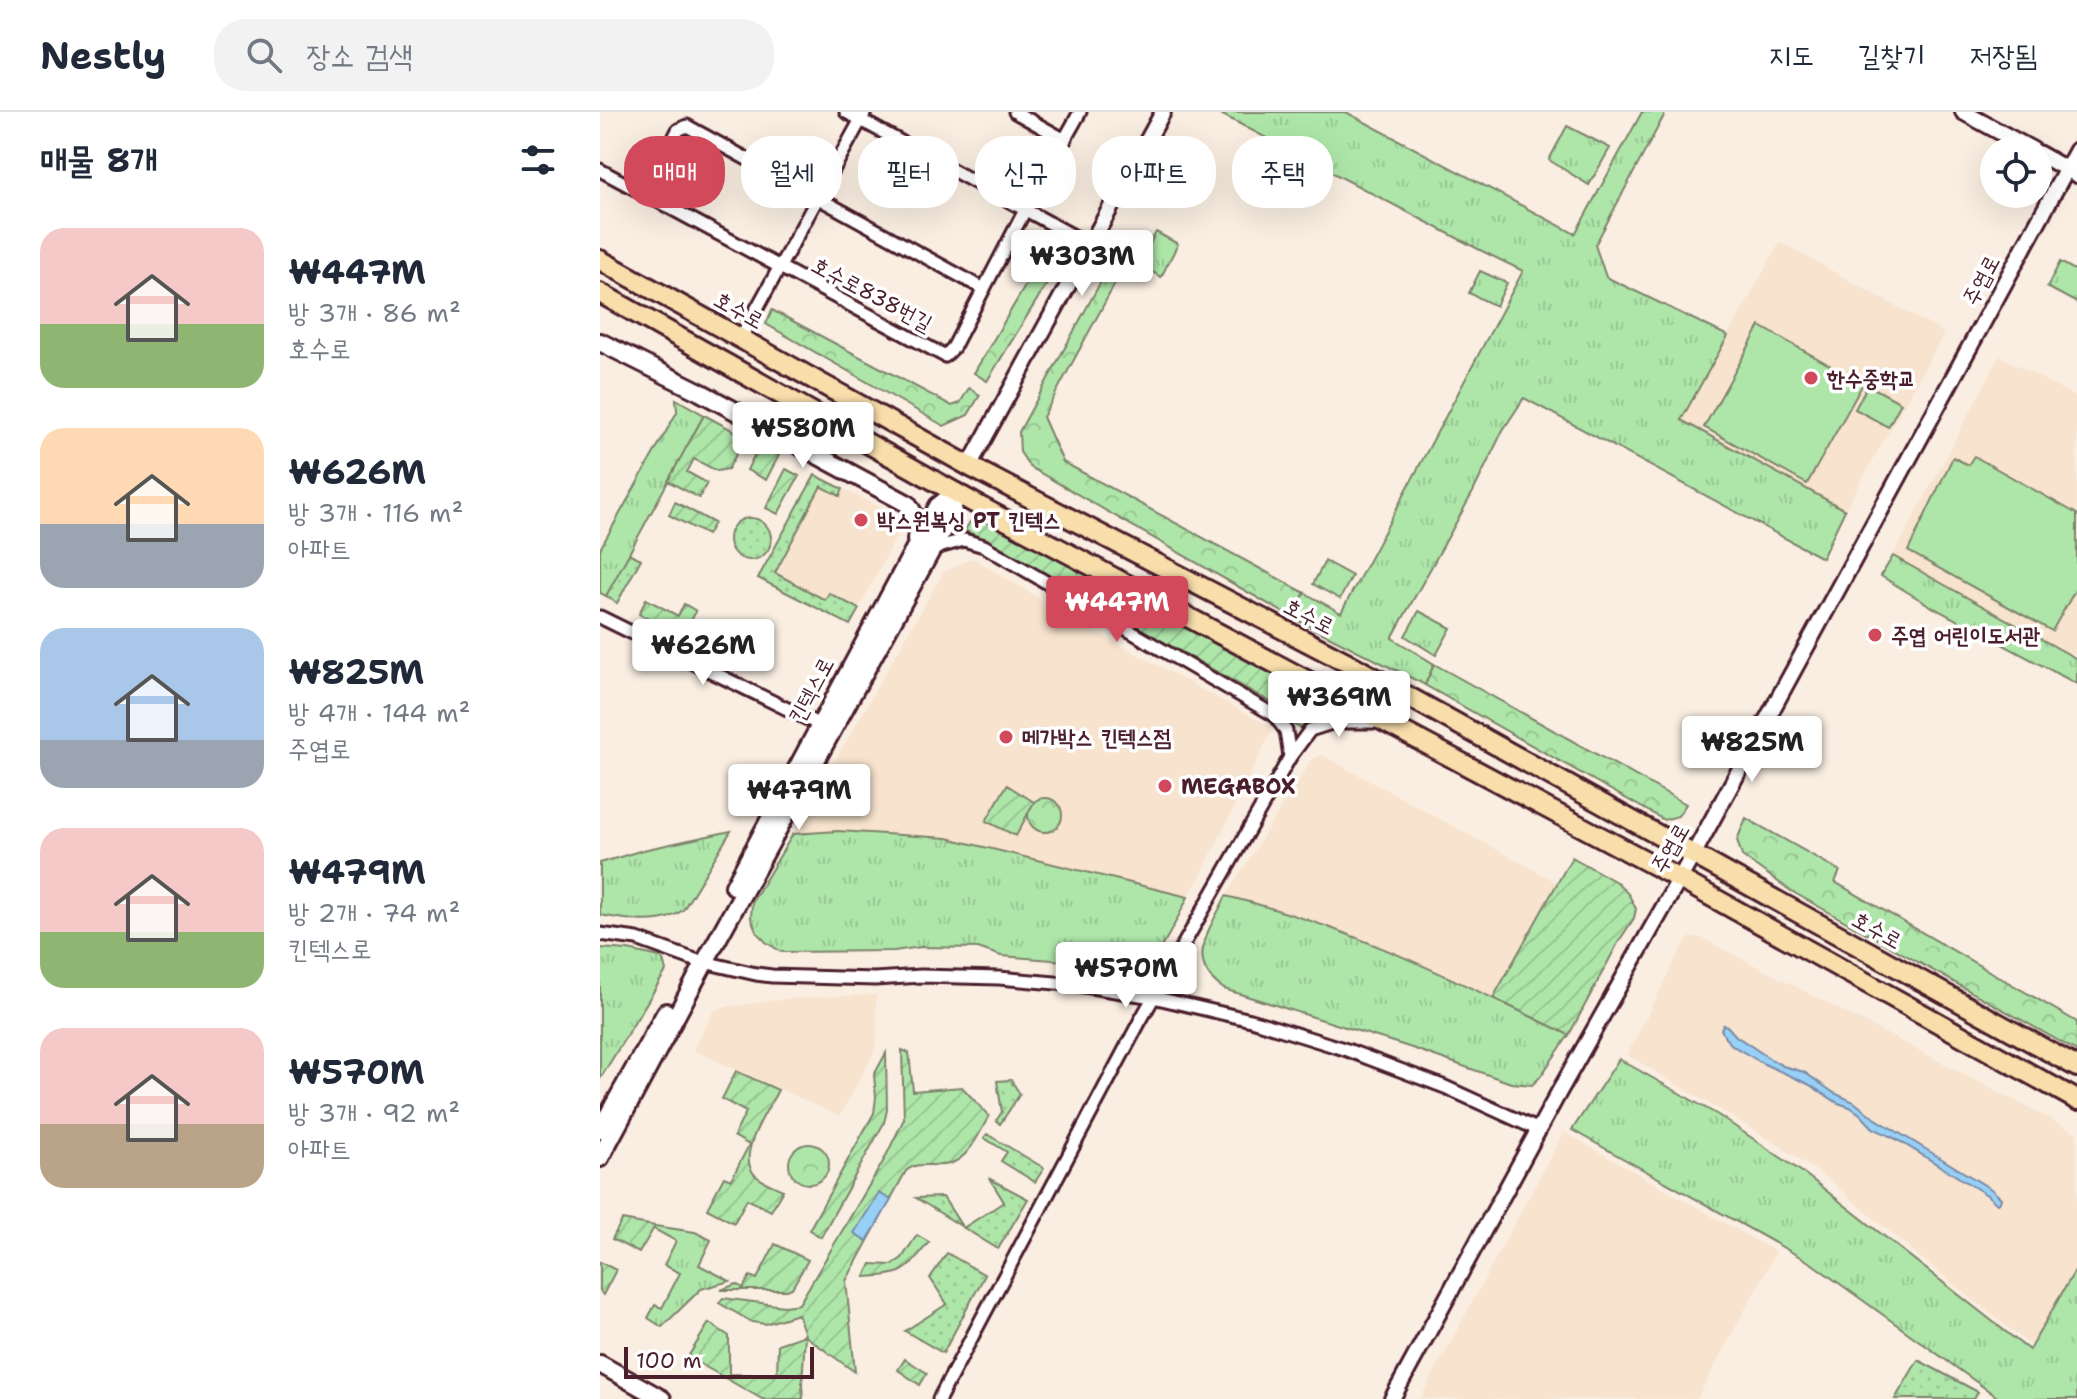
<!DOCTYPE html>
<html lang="ko">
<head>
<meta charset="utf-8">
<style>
	body { margin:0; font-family:"Shantell Sans","Poor Story",sans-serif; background:#f2f2f3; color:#1f2937; height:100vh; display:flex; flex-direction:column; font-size:30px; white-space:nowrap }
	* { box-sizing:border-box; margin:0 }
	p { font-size:26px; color:#747a83 }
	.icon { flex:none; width:44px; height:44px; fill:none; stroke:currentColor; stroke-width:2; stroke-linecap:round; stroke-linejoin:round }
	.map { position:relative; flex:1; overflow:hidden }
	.panel { display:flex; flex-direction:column; background:#fff; width:600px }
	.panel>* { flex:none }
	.guide { position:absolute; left:24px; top:24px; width:760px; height:72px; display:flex; gap:16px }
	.fabs { position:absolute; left:1380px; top:24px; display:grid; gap:16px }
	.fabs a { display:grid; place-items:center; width:72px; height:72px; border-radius:50%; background:#fff; box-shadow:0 8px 32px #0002; font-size:40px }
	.scale { position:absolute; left:24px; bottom:20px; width:190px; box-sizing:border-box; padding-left:8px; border:4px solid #4a1f2b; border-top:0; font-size:22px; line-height:28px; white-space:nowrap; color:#4a1f2b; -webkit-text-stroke:6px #fff; paint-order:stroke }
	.price { position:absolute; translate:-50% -68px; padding:0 18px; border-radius:8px; background:#fff; color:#222; font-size:26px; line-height:52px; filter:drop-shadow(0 2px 4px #0008) }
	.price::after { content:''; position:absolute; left:50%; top:48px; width:24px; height:18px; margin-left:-12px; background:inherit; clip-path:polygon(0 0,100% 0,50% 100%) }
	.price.current { background:#d1495b; color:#fff }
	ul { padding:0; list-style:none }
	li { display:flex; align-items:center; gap:24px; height:200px; padding:0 40px }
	li span { display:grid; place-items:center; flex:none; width:224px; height:160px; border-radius:24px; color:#555 }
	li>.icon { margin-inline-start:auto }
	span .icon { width:96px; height:96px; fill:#fffc; stroke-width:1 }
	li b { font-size:34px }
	h2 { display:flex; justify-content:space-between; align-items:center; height:96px; padding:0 40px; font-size:34px }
	.pill { padding:0 28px; border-radius:32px; background:#fff; box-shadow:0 8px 32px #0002; font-size:28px; line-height:72px }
	.pill.current { background:#d1495b; color:#fff }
	header { display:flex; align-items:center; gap:48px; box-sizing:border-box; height:112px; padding:0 40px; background:#fff; border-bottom:2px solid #e0e1e3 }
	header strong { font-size:38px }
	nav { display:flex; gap:44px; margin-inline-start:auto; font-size:28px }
	.search { width:560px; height:72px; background:#f2f2f3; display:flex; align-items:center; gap:20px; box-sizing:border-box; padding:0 28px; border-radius:32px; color:#747a83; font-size:30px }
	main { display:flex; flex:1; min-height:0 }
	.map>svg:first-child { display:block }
</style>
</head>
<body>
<header>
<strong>Nestly</strong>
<div class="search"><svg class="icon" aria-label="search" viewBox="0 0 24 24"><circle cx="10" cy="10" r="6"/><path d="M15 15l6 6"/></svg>장소 검색</div>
<nav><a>지도</a><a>길찾기</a><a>저장됨</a></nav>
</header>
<main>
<section class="panel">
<h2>매물 8개<svg class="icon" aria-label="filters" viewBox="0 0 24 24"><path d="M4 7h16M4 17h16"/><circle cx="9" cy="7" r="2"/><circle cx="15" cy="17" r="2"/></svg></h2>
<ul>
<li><span style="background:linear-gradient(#f6c9c9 60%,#8fb573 0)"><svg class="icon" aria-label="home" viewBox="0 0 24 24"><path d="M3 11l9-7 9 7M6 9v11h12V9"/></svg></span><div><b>₩447M</b><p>방 3개 · 86 m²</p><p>호수로</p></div></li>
<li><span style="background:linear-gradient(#ffd9b3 60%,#9aa5b1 0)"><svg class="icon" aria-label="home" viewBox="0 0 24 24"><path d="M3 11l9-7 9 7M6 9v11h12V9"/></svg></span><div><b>₩626M</b><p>방 3개 · 116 m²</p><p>아파트</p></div></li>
<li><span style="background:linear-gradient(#a9c7e8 70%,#9aa5b1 0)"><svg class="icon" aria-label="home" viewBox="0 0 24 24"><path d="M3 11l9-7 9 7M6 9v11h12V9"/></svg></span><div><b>₩825M</b><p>방 4개 · 144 m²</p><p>주엽로</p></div></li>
<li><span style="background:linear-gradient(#f6c9c9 65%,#8fb573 0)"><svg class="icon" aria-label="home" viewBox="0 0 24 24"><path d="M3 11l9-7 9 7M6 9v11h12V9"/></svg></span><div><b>₩479M</b><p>방 2개 · 74 m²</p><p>킨텍스로</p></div></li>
<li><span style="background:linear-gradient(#f6c9c9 60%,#b9a48a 0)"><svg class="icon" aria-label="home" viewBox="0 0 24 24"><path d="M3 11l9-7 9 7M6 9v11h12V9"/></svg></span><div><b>₩570M</b><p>방 3개 · 92 m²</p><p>아파트</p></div></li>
</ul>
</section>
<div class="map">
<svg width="1477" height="1287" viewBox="0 0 1477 1287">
	<defs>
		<pattern id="grass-dots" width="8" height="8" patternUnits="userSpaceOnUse" patternTransform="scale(2)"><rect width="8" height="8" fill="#aee6a9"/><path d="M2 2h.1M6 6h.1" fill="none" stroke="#97c592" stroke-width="1.8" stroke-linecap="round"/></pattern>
		<pattern id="forest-crowns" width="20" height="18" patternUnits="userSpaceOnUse" patternTransform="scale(2)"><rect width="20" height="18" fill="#aee6a9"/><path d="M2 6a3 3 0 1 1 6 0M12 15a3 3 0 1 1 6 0" fill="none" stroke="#97c592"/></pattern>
		<pattern id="park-tufts" width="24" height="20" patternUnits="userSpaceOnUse" patternTransform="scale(2)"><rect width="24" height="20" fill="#aee6a9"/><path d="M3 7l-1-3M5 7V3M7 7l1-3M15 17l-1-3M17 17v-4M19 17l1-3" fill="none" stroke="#97c592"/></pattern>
		<pattern id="garden-furrows" width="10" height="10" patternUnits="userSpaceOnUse" patternTransform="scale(2)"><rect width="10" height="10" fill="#aee6a9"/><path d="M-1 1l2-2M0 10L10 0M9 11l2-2" fill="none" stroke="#97c592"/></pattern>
	</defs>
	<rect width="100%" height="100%" fill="#faeee2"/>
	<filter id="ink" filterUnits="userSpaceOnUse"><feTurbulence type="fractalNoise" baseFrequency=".0125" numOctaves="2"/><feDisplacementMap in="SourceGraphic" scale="16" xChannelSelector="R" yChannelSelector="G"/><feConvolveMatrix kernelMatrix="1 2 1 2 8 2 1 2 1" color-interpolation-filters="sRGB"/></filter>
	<g filter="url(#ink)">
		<path fill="#f7e3ce" d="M1180,130L1344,221L1245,398L1081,308Z
			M1400,244L1477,286V538L1473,545L1293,444Z
			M215,363L292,401L298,421L250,513L158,466Z
			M372,446L496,520L673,616L600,765L588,785L347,726L193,722L343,461Z
			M722,643L958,771L893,886L800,844L703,805L626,784L712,647Z
			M1100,825L1477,1021V1155L1431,1234L1316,1142L1228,1067L1177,1032L1027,943L1080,839L1089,826Z
			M276,883L277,926L274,940L240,1004L93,938L113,900L125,895L196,886Z
			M964,1020L1176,1140L1097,1287H820Z"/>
		<path fill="url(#grass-dots)" stroke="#7c826a" stroke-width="2" d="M215,363L243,377L240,384L221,374L175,461L225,488L229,481L259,497L250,513L158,466Z
			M129 427a21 21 0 1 1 42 0a21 21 0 1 1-42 0Z
			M28,441L41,447L17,491L6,484Z
			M411,968L420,982L400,1012L396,1009L402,1000L397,969Z
			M387,1022L444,1056L435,1070L401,1049L407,1040L384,1026Z
			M390,1067L428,1087L398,1137L316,1086L343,1085L363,1116L404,1090Z
			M347,1141L385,1163L343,1241L305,1219L347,1192L330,1166Z
			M1318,1248L1378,1280L1374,1287H1295Z"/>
		<path fill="url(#forest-crowns)" stroke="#7c826a" stroke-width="2" d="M451,130L467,139L387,269L374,261Z
			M505,162L517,168L443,305L463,350L705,481L691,505L430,355L420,340L419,320Z
			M172,198L352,294L360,291L369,276L380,283L368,303L344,314L166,212Z
			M834,552L1086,692L1078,704L1064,708L825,573Z
			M428 703a17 17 0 1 1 34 0a17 17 0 1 1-34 0Z
			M1146,706L1240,759L1235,770L1477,910V939L1191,779L1142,744L1137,728Z
			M189 1052a20 20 0 1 1 40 0a20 20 0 1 1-40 0Z"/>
		<path fill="url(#park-tufts)" stroke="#7c826a" stroke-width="2" d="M617,0H746L975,122L1042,0H1066L995,133L1006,165L1128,224L1081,308L1245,398L1222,446L924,286L903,318L873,380L792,526L834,552L825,573L691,505L705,481L741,501L923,159L880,138Z
			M967,14L1010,36L989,73L949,48Z
			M556,120L578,132L561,165L539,152Z
			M1460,150L1477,159V191L1447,175Z
			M880,159L907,171L896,194L869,181Z
			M76,287L104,303L6,484L0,481V437L77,300Z
			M1293,444L1477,547V572L1332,495L1281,464Z
			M725,449L752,464L740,487L713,472Z
			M819,499L851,516L836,543L805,524Z
			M131,719L83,798C60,816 26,807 0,803V751L43,738Z
			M238,719L347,726L588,785C575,811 565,836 543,855L401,844L378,836L321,835L294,839L182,840L167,831L157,821L151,806L152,790L193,722Z
			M626,784C747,813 858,869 969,923L940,965L932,973L911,971L812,936L624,877C583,850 610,817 626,784Z
			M0,836L28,838L60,845L63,848L66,859L0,967Z
			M1019,947L1118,1003L1205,1062L1429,1238L1477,1155V1287H1400L1211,1151L972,1018Z
			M55,1114L95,1120L111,1128L99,1153L130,1169L101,1177L62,1215L48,1206L55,1193L62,1196L80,1161L64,1153L76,1129L52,1116Z"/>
		<path fill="url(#garden-furrows)" stroke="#7c826a" stroke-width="2" d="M104,303L179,343L166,368L147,358L155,342L141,334L128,357L117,359L94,347L87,360L107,371L99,386L68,369Z
			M186,357L199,364L178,402L166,396Z
			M75,390L114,411L107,423L69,403Z
			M379,395L719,589L703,617L692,612L690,601L676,593L365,418Z
			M46,487L78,504L84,492L96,499L83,525L39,502Z
			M407,673L434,690L416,724L386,709Z
			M972,745L1018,771L1029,783L1036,797L1034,806L1019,829L969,923L893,886Z
			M302,938L309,941L313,979L362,975L389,1004C380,1020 369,1047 349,1052C334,1056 319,1048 306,1059L246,1169L255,1260L205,1224L202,1272L203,1287H162L88,1245L109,1211L129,1224V1262L177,1263L178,1232L205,1223L198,1202L165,1212L152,1210L119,1191L123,1186L184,1194L199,1192L284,1048L304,1007Z
			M286,941L287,998L284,1011L221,1125L209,1118L274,1001L276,985L274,963Z
			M136,959L178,978C168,998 135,1043 155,1063C162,1070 174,1074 183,1078L171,1099L147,1087L134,1111L107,1097L124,1065L131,1068L149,1033L134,1024L146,1000L122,987Z
			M22,1108L55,1114L39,1141L12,1127Z
			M317,1123L329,1130C304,1162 306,1162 265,1165L271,1152L292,1153L302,1146Z
			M175,1132L208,1148L192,1176L187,1178H121L136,1172L143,1176L150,1164L157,1167Z
			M0,1150L16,1158L3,1183L0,1179Z
			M305,1247L327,1261L320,1273L298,1258Z"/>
		<path fill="#aee6a9" stroke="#7c826a" stroke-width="2" d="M1160,214L1263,272L1207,372L1104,315Z
			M1268,273L1301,291L1288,315L1255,297Z
			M1374,344L1477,402V475L1452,519L1308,439L1353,345L1368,353Z"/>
		<path fill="#97d0f7" stroke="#7889a5" stroke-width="2" d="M1123,913L1127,914L1136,924L1172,948L1183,954L1204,960L1234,981L1254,990L1273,1005L1391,1077L1401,1086L1400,1090L1397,1092L1387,1083L1296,1027L1273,1016L1260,1002L1250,995L1238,991L1208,972L1164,952L1133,934L1125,926L1121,917Z
			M279,1081L291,1088L267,1129L254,1121Z"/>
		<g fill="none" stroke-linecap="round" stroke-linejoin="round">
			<g stroke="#4a1f2b" stroke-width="17">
				<path id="minor" d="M246,0L490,133
					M415,0L465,28
					M0,58L345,244L353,236L425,98L480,0
					M46,83L78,18L87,14L384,177
					M140,227L265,0
					M331,439L342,434L364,428L384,434L674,603L686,619L690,645
					M0,505L220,613
					M0,822L37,827L95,848L156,862L172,864L275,867L321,864L399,866L478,873L553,885L651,908L747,938L845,975L939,1018
					M339,1287L540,909L690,645L710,618L735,610H781"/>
			</g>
			<g stroke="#4a1f2b" stroke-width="20">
				<path id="tertiary" d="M1363,0L1433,38
					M1438,41L1477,63
					M369,354L563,0
					M792,1287L959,980L1093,743L1477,38"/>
			</g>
			<g stroke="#4a1f2b" stroke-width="22">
				<path id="secondary" d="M0,230L100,280L308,392L319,411L316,428
					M134,774L316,434L338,394L356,380
					M0,1018L66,900
					M0,1046L105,850L352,401L356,380
					M0,1252L62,1287"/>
			</g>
			<g stroke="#4a1f2b" stroke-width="24">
				<path id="primary" d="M0,148L369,354L746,550L1477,955
					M0,181L383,396L1078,766L1477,988"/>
			</g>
			<use href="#minor" stroke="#fff" stroke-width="11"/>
			<use href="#tertiary" stroke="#fff" stroke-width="14"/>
			<use href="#secondary" stroke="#fff" stroke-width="16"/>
			<use href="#primary" stroke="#f8deab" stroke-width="18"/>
		</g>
	</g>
	<g fill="#d1495b" stroke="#fff" stroke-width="3">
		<circle cx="1211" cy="266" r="8"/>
		<circle cx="261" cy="408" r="8"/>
		<circle cx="1275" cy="523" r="8"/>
		<circle cx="406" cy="625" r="8"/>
		<circle cx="565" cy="674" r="8"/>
	</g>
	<g text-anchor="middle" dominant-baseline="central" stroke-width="7" stroke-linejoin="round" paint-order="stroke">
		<g font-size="22" fill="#4a1f2b" stroke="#fff">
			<text transform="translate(1381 168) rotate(-62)">주엽로</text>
			<text transform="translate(272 182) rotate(28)">호수로838번길</text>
			<text transform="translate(139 198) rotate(29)">호수로</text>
			<text transform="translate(709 504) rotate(27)">호수로</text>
			<text transform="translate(211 578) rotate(-62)">킨텍스로</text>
			<text transform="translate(1070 736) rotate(-60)">주엽로</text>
			<text transform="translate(1277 818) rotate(29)">호수로</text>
		</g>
		<g font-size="22" font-weight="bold" fill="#4a1f2b" stroke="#fff" text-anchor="start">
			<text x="1227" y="266">한수중학교</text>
			<text x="277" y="408">박스원복싱 PT 킨텍스</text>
			<text x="1291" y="523">주엽 어린이도서관</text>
			<text x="422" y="625">메가박스 킨텍스점</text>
			<text x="581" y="674">MEGABOX</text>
		</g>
	</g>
</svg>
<div class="fabs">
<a><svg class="icon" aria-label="locate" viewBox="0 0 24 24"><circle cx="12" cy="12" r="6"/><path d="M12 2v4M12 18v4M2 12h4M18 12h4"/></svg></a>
</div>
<div class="scale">100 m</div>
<b class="price" style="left:482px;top:186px">₩303M</b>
<b class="price" style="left:203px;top:358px">₩580M</b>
<b class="price current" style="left:517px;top:532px">₩447M</b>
<b class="price" style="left:103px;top:575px">₩626M</b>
<b class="price" style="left:739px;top:627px">₩369M</b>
<b class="price" style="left:1152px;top:672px">₩825M</b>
<b class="price" style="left:199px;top:720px">₩479M</b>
<b class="price" style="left:526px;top:898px">₩570M</b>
<div class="guide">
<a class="pill current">매매</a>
<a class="pill">월세</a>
<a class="pill">필터</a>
<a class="pill">신규</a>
<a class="pill">아파트</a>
<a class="pill">주택</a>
</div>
</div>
</main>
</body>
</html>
